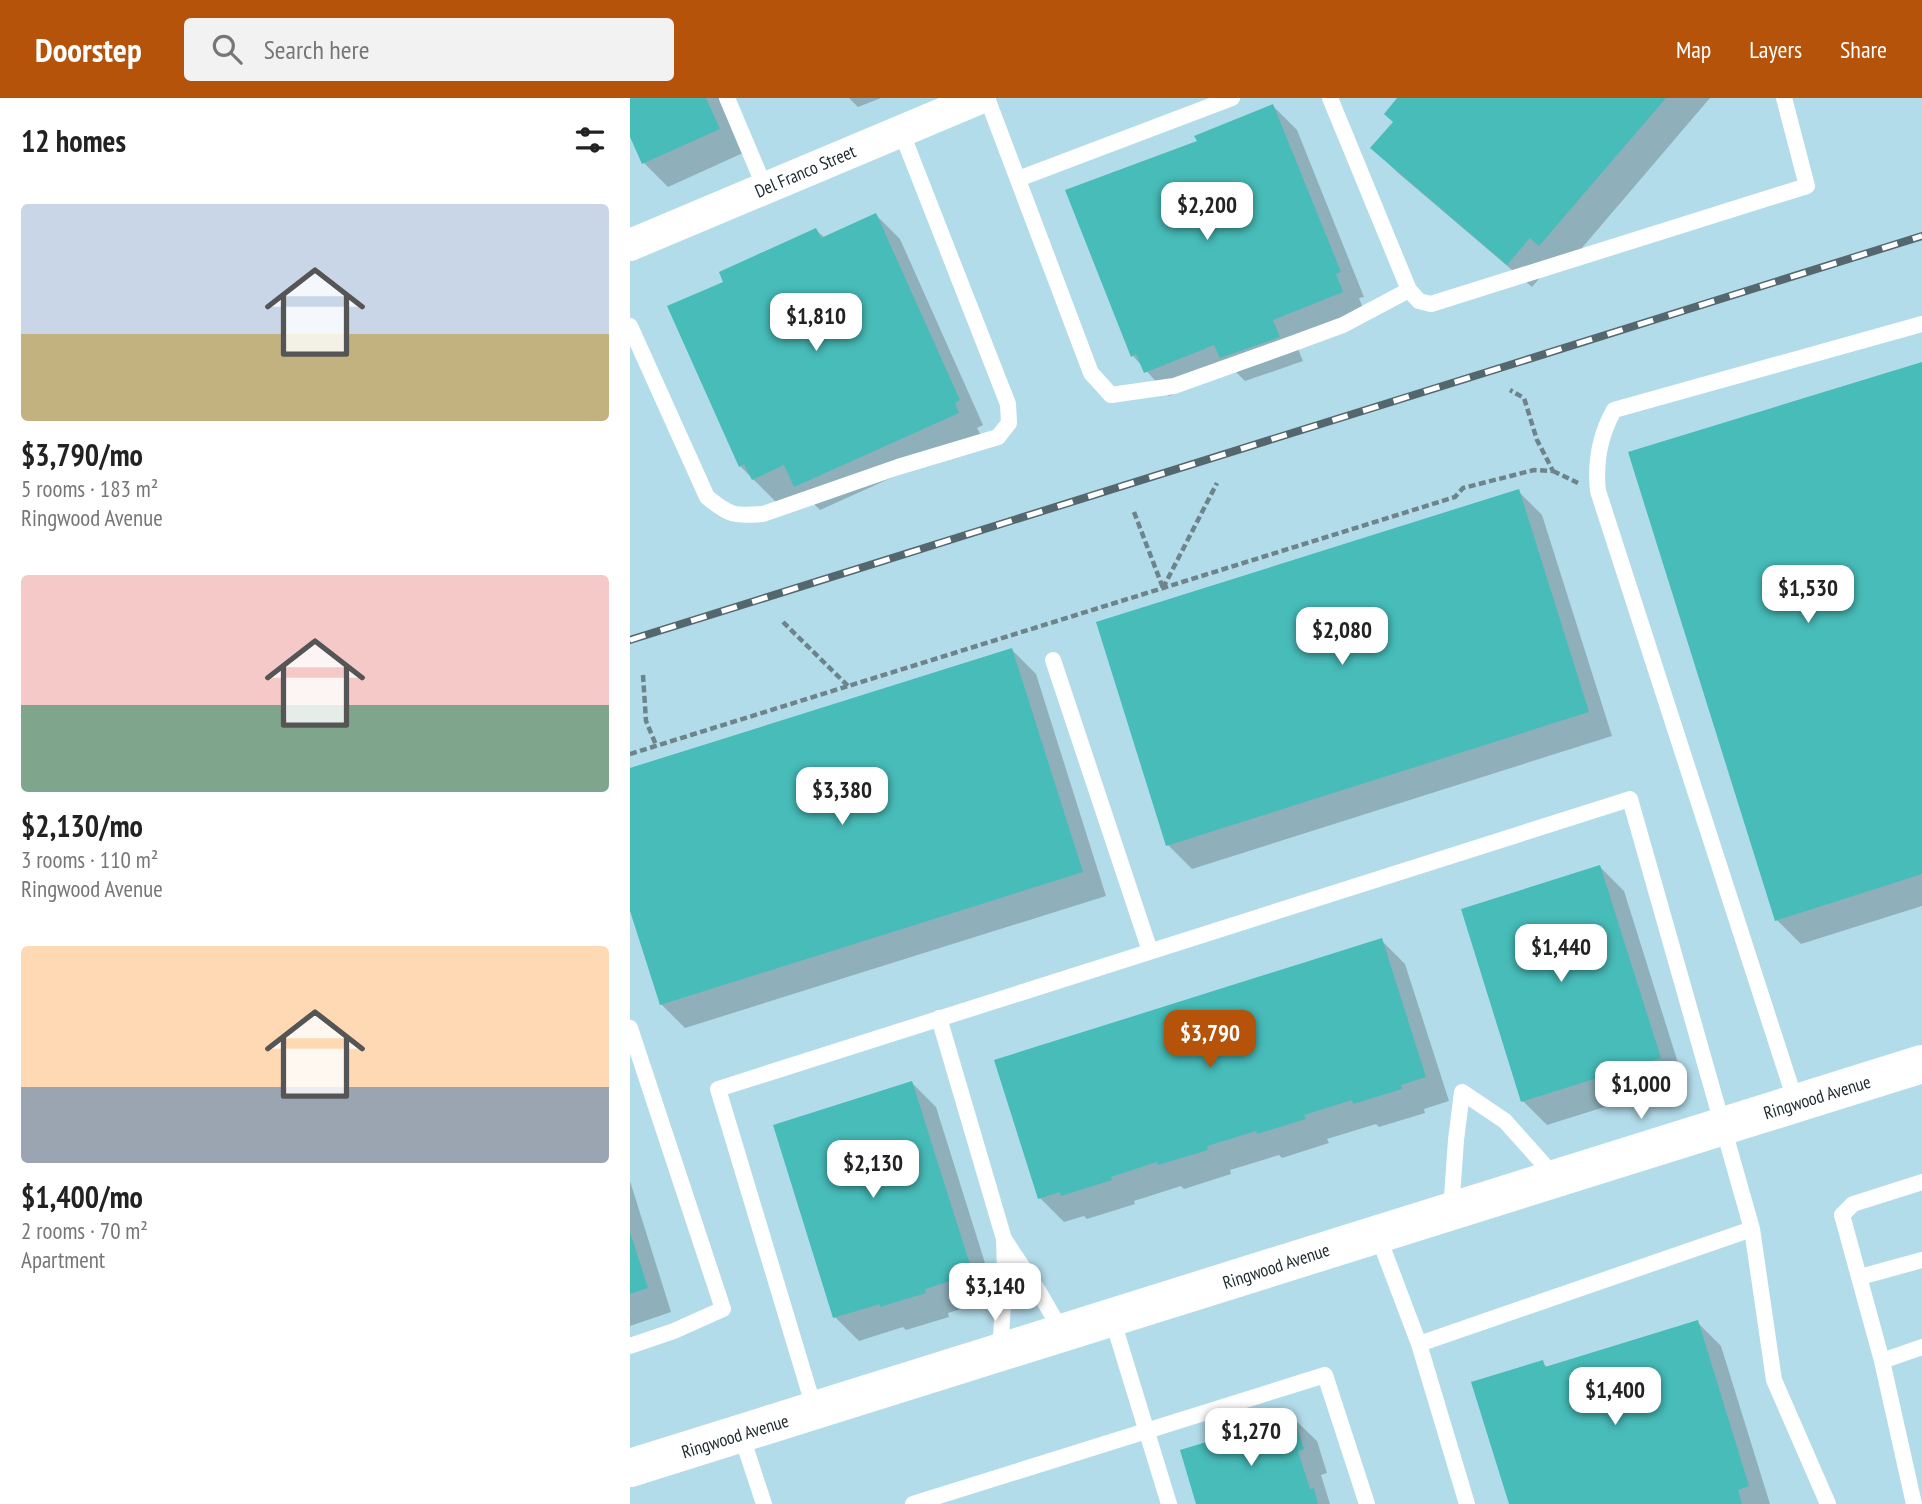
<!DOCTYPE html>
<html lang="en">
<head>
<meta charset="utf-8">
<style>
	body { margin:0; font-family:"PT Sans Narrow",sans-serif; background:#f2f2f2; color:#222; height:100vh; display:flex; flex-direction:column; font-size:26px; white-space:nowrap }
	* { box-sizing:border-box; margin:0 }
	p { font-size:23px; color:#767676 }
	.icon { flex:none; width:38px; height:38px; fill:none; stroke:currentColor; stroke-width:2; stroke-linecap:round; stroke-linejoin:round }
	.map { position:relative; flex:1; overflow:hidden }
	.panel { display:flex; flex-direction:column; background:#fff; width:630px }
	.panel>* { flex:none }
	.price { position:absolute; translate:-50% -60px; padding:0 16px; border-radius:14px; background:#fff; color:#222; font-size:23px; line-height:46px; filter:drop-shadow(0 2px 4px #0008) }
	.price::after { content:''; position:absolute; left:50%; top:42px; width:21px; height:16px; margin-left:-10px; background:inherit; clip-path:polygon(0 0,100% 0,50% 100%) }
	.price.current { background:#b45309; color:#fff }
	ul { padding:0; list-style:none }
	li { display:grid; align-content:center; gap:14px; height:371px; padding:0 21px }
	li span { display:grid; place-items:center; height:217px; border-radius:7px; color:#555 }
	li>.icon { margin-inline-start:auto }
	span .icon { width:126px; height:126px; fill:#fffc; stroke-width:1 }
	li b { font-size:30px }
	h2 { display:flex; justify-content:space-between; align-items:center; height:84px; padding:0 21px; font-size:30px }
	header { display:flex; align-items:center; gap:42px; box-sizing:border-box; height:98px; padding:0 35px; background:#b45309; color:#fff }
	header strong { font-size:33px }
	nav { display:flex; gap:38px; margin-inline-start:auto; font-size:24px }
	.search { width:490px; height:63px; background:#f2f2f2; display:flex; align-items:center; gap:18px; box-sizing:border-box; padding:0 24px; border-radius:7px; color:#767676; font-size:26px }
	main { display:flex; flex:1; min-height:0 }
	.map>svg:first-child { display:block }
</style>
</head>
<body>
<header>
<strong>Doorstep</strong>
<div class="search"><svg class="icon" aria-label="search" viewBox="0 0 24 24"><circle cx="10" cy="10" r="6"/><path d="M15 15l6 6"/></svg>Search here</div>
<nav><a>Map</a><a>Layers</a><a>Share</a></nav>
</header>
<main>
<section class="panel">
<h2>12 homes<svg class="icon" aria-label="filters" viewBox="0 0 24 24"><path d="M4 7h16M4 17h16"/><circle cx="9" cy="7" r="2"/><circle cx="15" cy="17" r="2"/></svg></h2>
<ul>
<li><span style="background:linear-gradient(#c9d6e8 60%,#c2b280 0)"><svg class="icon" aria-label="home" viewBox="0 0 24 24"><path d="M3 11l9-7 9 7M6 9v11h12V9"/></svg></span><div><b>$3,790/mo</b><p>5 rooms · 183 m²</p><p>Ringwood Avenue</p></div></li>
<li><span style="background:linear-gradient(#f6c9c9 60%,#7fa58c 0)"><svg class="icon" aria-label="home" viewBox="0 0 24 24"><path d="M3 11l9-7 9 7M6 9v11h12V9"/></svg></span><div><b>$2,130/mo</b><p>3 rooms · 110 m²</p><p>Ringwood Avenue</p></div></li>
<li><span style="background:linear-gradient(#ffd9b3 65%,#9aa5b1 0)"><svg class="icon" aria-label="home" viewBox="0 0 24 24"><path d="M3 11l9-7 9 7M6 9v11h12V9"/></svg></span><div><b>$1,400/mo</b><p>2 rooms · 70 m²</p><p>Apartment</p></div></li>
</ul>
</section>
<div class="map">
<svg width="1292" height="1406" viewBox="0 0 1292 1406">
	<rect width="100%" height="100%" fill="#c6e6f1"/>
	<path fill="#b3dcea" d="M0,0H1292V1406H0Z"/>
	<path fill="#0003" d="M0,0H89L113,55L38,89L14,65L0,34Z
		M219,0H251L228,9Z
		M770,0H1080L934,171L925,162L902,189L767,74L743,50L765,24Z
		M643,8L667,32L734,199L729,200L736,218L666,246L673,263L615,283L604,272L539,298L503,258L569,44Z
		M246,117L270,141L353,327L347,330L352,339L190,412L172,394L147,405L110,368L95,184L186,132L195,140Z
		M1292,265V808L1171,846L1147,822Z
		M888,393L912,417L982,638L562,771L538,747Z
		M382,552L406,576L476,798L55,930L31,906L0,807V672Z
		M970,769L994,793L1054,984L917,1027L893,1003Z
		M751,842L775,866L819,1003L794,1011L795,1015L749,1029L746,1026L697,1041L699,1045L652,1060L649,1057L600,1072L601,1076L554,1091L551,1088L504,1103L505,1106L457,1121L454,1118L434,1124L410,1100Z
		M282,985L306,1009L366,1200L318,1215L319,1219L276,1232L273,1229L229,1243L205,1219Z
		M0,1083L41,1214L0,1228Z
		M1067,1224L1091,1248L1140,1406H881L912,1264L918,1270Z
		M662,1319L687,1343L697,1375L691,1377L700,1406H568L582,1344L585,1347L632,1332Z"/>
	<path fill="#47bcb9" d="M0,0H76L90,31L12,66L0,39Z
		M767,0H1036L909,148L900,140L877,167L740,50L763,24L754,16Z
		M643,6L711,174L706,176L713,194L643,222L650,239L590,260L584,247L514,275L506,256L501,259L435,92L567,43L564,38Z
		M246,115L330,302L325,305L329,315L164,389L154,367L122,382L114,366L109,369L37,208L93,184L89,174L186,130L191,140Z
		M1292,264V776L1145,823L998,354Z
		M889,391L959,614L536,748L466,524Z
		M382,550L453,774L30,907L0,813V670Z
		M970,767L1031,960L891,1004L831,811Z
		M752,840L796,979L771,987L772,991L723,1006L722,1002L674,1017L676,1021L627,1036L626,1033L577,1048L578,1052L528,1067L527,1064L481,1079L482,1082L431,1098L430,1094L408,1101L364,962Z
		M282,983L343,1176L295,1191L296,1195L250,1209V1206L203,1220L143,1027Z
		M0,1134L18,1190L0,1196Z
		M1068,1222L1119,1388L1108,1392L1112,1406H879L841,1284L913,1262L915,1269Z
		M663,1317L674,1351L668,1353L680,1391L684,1390L688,1406H566L550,1352L583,1342L584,1346L630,1331L629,1328Z"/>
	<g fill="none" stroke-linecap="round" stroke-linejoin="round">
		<path stroke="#6e848b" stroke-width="4.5" stroke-dasharray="7 3.5" stroke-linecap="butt" d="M923,373L948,385
			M504,414L533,490
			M533,490L587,385
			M153,524L218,588
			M13,577L16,623L26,647
			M0,656L825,399L833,390L904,372L923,373L907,342L894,300L880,292"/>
		<path stroke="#fff" stroke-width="16" d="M97,0L135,90
			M357,0L461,275L481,297L544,288L656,248L713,227L779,192
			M700,0L779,192L789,203L801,206L1177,88L1154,0
			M388,81L602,0
			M0,228L77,399C100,418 104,418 133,416L268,369L368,339L379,325L378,306L271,33
			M423,562L520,853
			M309,920L374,1141L375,1175L370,1254
			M0,930L93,1211L44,1233L0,1248
			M1166,1005L968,393C965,365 970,337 984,312L1292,226
			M821,1113L826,1042L832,994L875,1023L925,1079
			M747,1135L789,1246L837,1406
			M374,1141L409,1194L432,1234
			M1230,1179L1292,1162
			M482,1220L539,1406
			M789,1246L1122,1131L1144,1282L1198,1406
			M1252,1263L1212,1117L1223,1106L1292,1084
			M185,1313L88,991L1000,701L1122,1131
			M111,1336L134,1406
			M283,1406L695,1277L737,1406
			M1284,1406L1252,1263L1292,1249"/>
		<path stroke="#fff" stroke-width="32" d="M0,147L350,0"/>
		<path stroke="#fff" stroke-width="38" d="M0,1370L1292,966"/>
		<g stroke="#54676e" stroke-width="8">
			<path id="rail" d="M0,542L1292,138"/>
		</g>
		<use href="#rail" stroke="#fff" stroke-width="5" stroke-dasharray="16" stroke-linecap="butt"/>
	</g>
	<g text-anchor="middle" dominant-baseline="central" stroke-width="7" stroke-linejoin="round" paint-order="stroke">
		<g font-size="18" fill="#1c292d" stroke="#fff">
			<text transform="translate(175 73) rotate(-23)">Del Franco Street</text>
			<text transform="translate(1187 999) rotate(-17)">Ringwood Avenue</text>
			<text transform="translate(646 1168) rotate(-18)">Ringwood Avenue</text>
			<text transform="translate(105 1338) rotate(-17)">Ringwood Avenue</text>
		</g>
	</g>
</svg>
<b class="price" style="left:577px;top:144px">$2,200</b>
<b class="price" style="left:186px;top:255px">$1,810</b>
<b class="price" style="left:1178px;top:527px">$1,530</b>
<b class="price" style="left:712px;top:569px">$2,080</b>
<b class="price" style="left:212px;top:729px">$3,380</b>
<b class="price" style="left:931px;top:886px">$1,440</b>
<b class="price current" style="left:580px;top:972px">$3,790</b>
<b class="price" style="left:1011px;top:1023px">$1,000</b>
<b class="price" style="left:243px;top:1102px">$2,130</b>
<b class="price" style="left:365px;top:1225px">$3,140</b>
<b class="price" style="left:985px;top:1329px">$1,400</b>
<b class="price" style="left:621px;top:1370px">$1,270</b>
</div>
</main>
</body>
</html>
